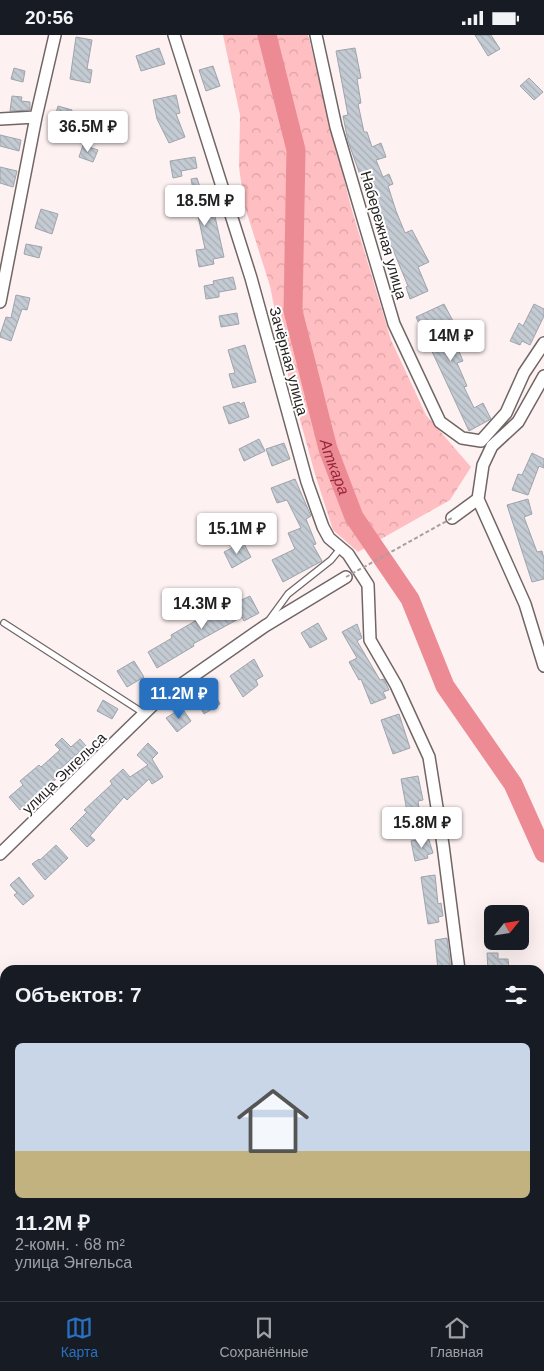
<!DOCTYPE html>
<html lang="ru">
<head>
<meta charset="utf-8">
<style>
	body { margin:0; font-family:Arial,sans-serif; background:#242831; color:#f1f3f6; height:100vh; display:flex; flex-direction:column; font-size:19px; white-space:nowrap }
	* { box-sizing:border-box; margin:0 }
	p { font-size:16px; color:#9ea1a6 }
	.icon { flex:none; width:28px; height:28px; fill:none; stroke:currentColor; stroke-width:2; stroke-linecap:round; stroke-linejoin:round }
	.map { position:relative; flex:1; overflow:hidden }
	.side { position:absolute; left:0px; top:930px; width:545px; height:336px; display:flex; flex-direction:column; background:#171b24; border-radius:15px 15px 0 0; box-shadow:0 5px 20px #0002 }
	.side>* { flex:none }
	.needle { width:32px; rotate:60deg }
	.fabs { position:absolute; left:484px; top:870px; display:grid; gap:10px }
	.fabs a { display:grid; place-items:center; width:45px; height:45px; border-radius:8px; background:#171b24; box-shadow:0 5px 20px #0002; font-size:25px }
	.price { position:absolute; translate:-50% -42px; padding:0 11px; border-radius:5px; background:#fff; color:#222; font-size:16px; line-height:32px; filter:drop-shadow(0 1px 2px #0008) }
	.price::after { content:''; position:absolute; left:50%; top:30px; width:15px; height:11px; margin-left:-8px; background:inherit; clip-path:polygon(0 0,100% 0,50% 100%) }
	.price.selected { background:#2871c1; color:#fff }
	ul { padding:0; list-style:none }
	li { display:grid; align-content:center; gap:10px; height:265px; padding:0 15px }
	li span { display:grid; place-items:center; height:155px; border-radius:8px; color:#555 }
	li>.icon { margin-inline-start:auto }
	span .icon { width:90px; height:90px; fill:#fffc; stroke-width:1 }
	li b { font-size:21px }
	h2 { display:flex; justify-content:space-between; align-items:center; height:60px; padding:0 15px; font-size:21px }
	.status { display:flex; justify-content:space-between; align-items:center; height:35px; padding:0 25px; background:#171b24; direction:ltr }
	.status svg { height:14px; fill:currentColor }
	.tab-bar { display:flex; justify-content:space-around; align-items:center; height:70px; border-top:1px solid #363941; background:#171b24; font-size:14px; color:#9ea1a6 }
	.tab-bar a { display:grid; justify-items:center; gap:2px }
	.tab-bar .selected { color:#2871c1 }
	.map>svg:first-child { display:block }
</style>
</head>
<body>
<div class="status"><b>20:56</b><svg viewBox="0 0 49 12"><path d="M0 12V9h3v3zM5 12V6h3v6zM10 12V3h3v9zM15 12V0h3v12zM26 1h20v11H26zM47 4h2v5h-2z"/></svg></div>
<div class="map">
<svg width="544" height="1266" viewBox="0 0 544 1266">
	<defs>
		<pattern id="forest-crowns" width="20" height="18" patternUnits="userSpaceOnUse" patternTransform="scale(1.25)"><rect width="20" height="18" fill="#ffbec2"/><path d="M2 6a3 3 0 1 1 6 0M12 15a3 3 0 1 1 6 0" fill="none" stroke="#dba3a6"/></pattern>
		<pattern id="building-back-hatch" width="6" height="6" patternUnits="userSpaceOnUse" patternTransform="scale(1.25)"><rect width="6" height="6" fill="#c4cbd3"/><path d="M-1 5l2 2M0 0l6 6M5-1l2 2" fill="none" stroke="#a8aeb5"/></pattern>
	</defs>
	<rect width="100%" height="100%" fill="#fef1f1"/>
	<path fill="url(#forest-crowns)" d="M223,0H308L351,172L391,305L426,380L471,432L450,465L358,517L333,495L315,439L289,345L270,251L244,169L239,132L240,80Z"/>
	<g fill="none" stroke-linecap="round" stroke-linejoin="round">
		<path stroke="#ec8b93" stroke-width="19" id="s1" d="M267,0L296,115L293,276L328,414L354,482L410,564L445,651L513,749L544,818"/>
	</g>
	<path fill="url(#building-back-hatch)" stroke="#9ea4ac" d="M475,0H491L500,14L488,21Z
		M76,2L92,5L87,34L92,35L90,48L70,44Z
		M159,13L165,29L141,36L136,21Z
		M355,13L361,43L357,44L361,68L358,69L364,97H367L372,112L381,108L386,122L376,125L383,142L389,139L393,149L388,151L396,176L405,198L412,195L429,227L418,232L428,256L410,264L406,252L408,251L394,217L392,218L374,179L348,106L343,81L348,80L336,16Z
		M213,31L220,51L206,56L199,35Z
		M14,33L25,36L23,47L11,44Z
		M529,43L543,57L534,65L520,51Z
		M176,60L180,78L176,79L185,102L169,108L157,84L153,65Z
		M12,61L22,62L21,66L30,67V75L10,76Z
		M58,71L72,75L67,96L52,92Z
		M0,100L21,105L19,116L0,111Z
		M83,110L98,115L93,127L79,122Z
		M195,122L197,133L181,136L182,141L173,143L170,126Z
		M0,132L17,136L13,152L0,148Z
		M197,143L208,178L214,177L224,222L213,224L214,229L199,232L196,215L205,214L195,166L184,169L181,157L193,154L191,144Z
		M41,174L58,179L52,199L35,193Z
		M26,209L42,212L39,223L24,219Z
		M233,242L236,254L219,257V262L206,264L204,251L214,249L213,246Z
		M16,260L30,263L27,275L22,274L11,306L0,302V300L6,282L11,283Z
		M444,269L462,303L455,307L463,326L457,328L467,351L464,352L474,373L483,368L491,384L469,396L416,282Z
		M534,269L544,274V281L530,310L522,306L520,310L510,306L519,288L523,291Z
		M237,278L239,289L221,292L219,281Z
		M245,310L256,347L233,353L229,339L235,338L228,315Z
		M239,367L240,369L244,367L249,382L229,389L223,372Z
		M259,404L265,416L244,426L239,414Z
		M284,408L290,424L272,431L266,414Z
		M532,418L544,424V433L539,431L528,460L512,455L518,439L522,440Z
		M295,444L311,481L306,484L316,509L313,510L322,526L283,547L272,525L295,514L288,498L301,493L287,465L277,468L271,453Z
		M528,464L532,479L524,482L537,517L542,516L544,524V544L532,547L507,470Z
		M243,507L251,522L232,533L224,517Z
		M250,561L259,578L244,586L242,582L193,609L194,611L157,633L148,617L172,603L171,600L197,585L194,581L209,573L212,579Z
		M318,588L327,604L310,613L301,598Z
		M357,589L362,603L357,606L380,645L384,644L389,655L383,657L386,663L371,669L361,644L359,645L349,627L357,623L342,597Z
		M254,624L263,641L256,645L258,650L243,662L230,641Z
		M134,626L144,642L127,652L117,636Z
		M211,652L220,669L204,679L195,662Z
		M103,665L118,674L112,684L97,676Z
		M182,673L191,686L177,697L166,683Z
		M399,679L410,713L393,719L381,685Z
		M62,703L71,712L80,704L86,711L59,735L62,738L45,755L20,775L9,762L23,750L20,746L39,730L41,732L60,715L55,710Z
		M148,708L158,718L152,724L163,742L152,749L149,744L127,765L124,762L90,801L95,805L87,812L70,794L87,777L84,775L112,749L110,746L123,734L130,742L148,730L137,720Z
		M418,741L423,765L418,766L419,773L407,776L401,744Z
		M428,802L433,818L427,820L428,823L415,826L411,806Z
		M56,810L68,823L45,845L32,829L39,824L40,825Z
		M435,840L438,869L441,868L443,881L438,882L439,887L428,889L421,842Z
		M19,842L34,861L23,870L14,860L17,858L10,850Z
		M447,903L451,935H438L435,905Z
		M487,918H498V924H508L509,934L488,935Z"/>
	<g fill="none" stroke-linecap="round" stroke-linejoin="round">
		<g stroke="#716666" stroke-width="8">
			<path id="lane" d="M269,585L288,559L331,525L340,514
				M4,588L145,679"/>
		</g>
		<g stroke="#716666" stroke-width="14">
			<path id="street" d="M174,0L251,243L307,447L323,492L329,503L348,519L368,550L370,605L396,650L429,722L443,810L459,935
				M316,0L336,92L394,289L440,387L462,403L481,406L506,378L524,338L544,308
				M0,84L36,82
				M0,267L36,82L55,0
				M478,464L525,569L544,631
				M478,464L483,430L492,411L518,387L544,341
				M452,483L478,464
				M0,819L156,667L265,591L346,542
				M491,1261V1266"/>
		</g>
		<g stroke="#716666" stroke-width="18">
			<path id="secondary" d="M0,1126L5,1131
				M142,1261L147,1266"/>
		</g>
		<use href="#lane" stroke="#fff" stroke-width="5.5"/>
		<use href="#street" stroke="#fff" stroke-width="11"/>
		<use href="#secondary" stroke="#fff" stroke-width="15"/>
		<path stroke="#a99f9f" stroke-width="2" stroke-dasharray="4 2.5" stroke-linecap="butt" d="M346,542L452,483"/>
	</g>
	<g text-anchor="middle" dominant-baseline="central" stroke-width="4" stroke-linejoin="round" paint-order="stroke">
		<g font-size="15" fill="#272222" stroke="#fff">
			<text transform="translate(384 200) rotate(74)">Набережная улица</text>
			<text transform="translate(289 326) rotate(75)">Зачёрная улица</text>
			<text transform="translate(64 738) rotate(-44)">улица Энгельса</text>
		</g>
		<g font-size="16" font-style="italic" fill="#97263b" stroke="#fff">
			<text stroke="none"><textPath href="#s1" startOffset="441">Аткара</textPath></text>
		</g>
	</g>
</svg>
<div class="fabs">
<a><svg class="needle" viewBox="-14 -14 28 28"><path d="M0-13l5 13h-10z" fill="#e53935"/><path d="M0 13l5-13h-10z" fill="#9ea1a6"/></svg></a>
</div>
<b class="price" style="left:88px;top:118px">36.5M ₽</b>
<b class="price" style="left:205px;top:192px">18.5M ₽</b>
<b class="price" style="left:451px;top:327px">14M ₽</b>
<b class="price" style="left:237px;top:520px">15.1M ₽</b>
<b class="price" style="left:202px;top:595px">14.3M ₽</b>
<b class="price selected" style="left:179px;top:685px">11.2M ₽</b>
<b class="price" style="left:422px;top:814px">15.8M ₽</b>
<section class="side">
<h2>Объектов: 7<svg class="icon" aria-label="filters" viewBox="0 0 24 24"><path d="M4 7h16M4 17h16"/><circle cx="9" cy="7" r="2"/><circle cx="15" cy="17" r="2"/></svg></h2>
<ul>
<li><span style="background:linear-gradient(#c9d6e8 70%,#c2b280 0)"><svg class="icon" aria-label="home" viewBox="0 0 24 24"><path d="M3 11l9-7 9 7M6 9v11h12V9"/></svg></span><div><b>11.2M ₽</b><p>2-комн. · 68 m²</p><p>улица Энгельса</p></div></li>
</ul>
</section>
</div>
<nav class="tab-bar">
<a class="selected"><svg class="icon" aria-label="map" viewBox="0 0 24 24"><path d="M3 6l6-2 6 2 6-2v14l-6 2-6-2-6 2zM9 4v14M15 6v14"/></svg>Карта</a>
<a><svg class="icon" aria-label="saved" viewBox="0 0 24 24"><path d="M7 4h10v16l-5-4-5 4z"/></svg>Сохранённые</a>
<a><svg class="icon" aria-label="home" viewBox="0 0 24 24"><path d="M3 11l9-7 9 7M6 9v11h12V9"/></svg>Главная</a>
</nav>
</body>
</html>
